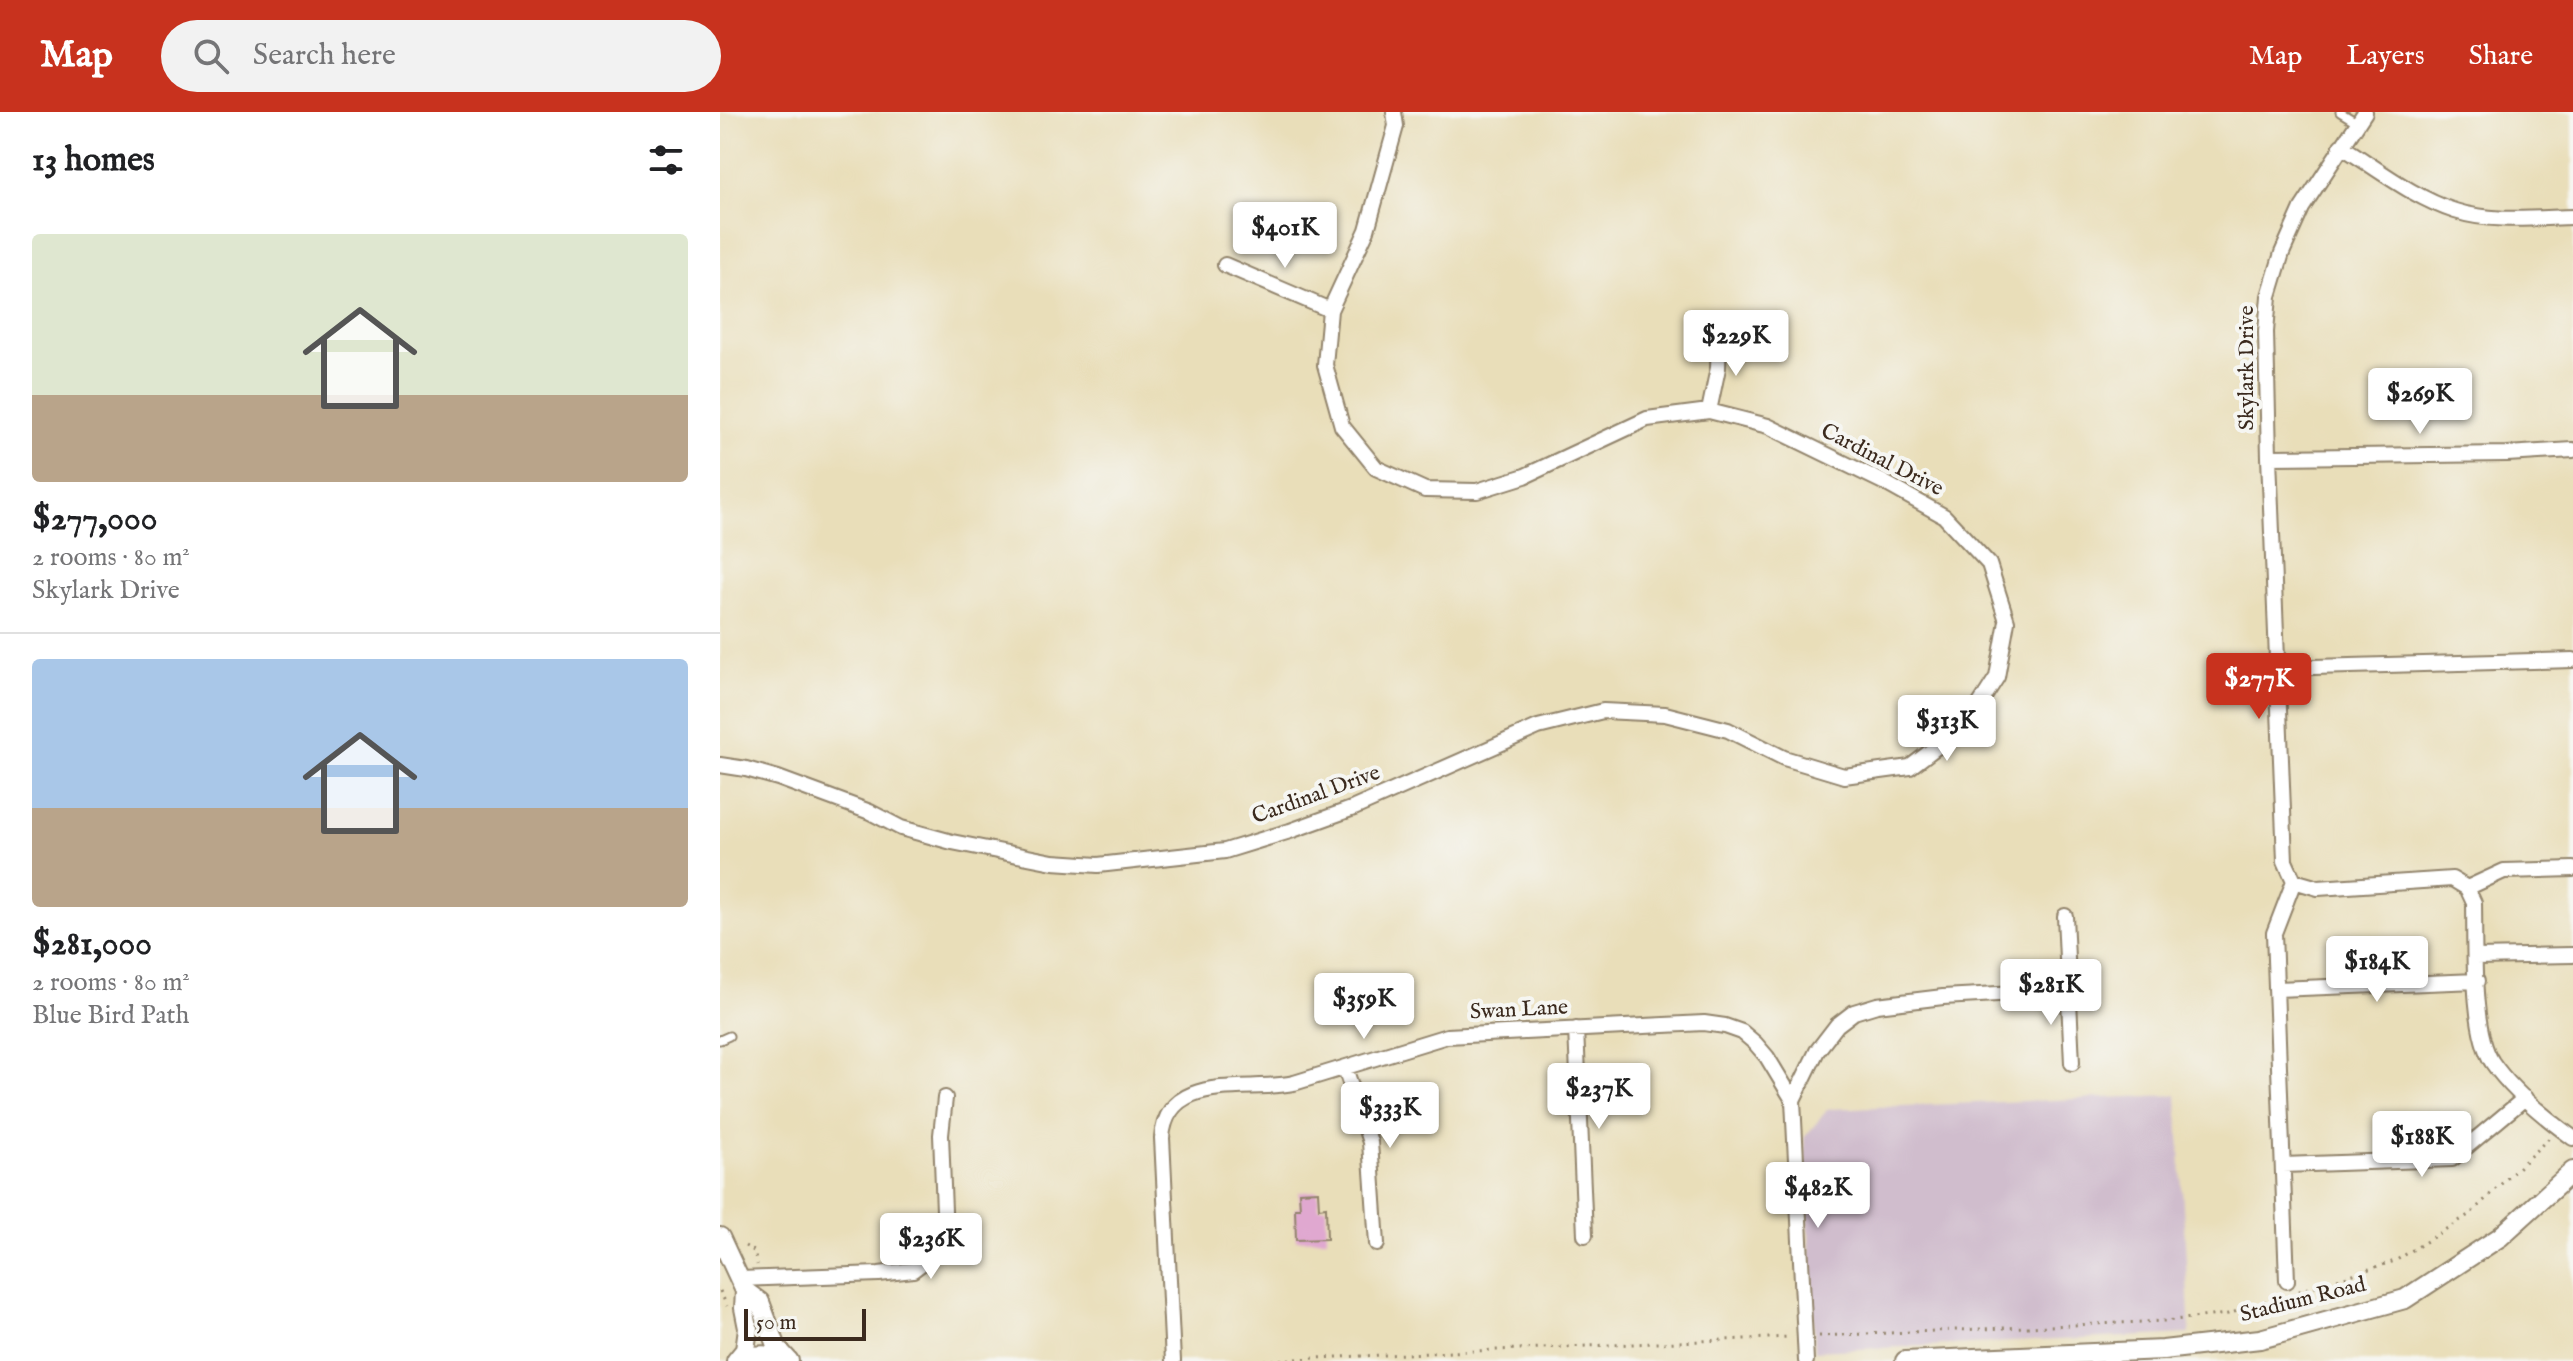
<!DOCTYPE html>
<html lang="en">
<head>
<meta charset="utf-8">
<style>
	body { margin:0; font-family:"IM FELL English",serif; background:#f2f2f2; color:#202124; height:100vh; display:flex; flex-direction:column; font-size:30px; white-space:nowrap }
	* { box-sizing:border-box; margin:0 }
	p { font-size:26px; color:#757577 }
	.icon { flex:none; width:44px; height:44px; fill:none; stroke:currentColor; stroke-width:2; stroke-linecap:round; stroke-linejoin:round }
	.map { position:relative; flex:1; overflow:hidden }
	.side { display:flex; flex-direction:column; background:#fff; width:720px }
	.side>* { flex:none }
	.scale { position:absolute; left:24px; bottom:20px; width:122px; box-sizing:border-box; padding-left:8px; border:4px solid #3b2a1e; border-top:0; font-size:22px; line-height:28px; white-space:nowrap; color:#3b2a1e; -webkit-text-stroke:6px #f6f6f2; paint-order:stroke }
	.price { position:absolute; translate:-50% -68px; padding:0 18px; border-radius:8px; background:#fff; color:#222; font-size:26px; line-height:52px; filter:drop-shadow(0 2px 4px #0008) }
	.price::after { content:''; position:absolute; left:50%; top:48px; width:24px; height:18px; margin-left:-12px; background:inherit; clip-path:polygon(0 0,100% 0,50% 100%) }
	.price.current { background:#c8321e; color:#fff }
	ul { padding:0; list-style:none }
	li { display:grid; align-content:center; gap:16px; height:424px; padding:0 32px }
	li+li { border-top:2px solid #e0e0e0 }
	li span { display:grid; place-items:center; height:248px; border-radius:8px; color:#555 }
	li>.icon { margin-inline-start:auto }
	span .icon { width:144px; height:144px; fill:#fffc; stroke-width:1 }
	li b { font-size:34px }
	h2 { display:flex; justify-content:space-between; align-items:center; height:96px; padding:0 32px; font-size:34px }
	header { display:flex; align-items:center; gap:48px; box-sizing:border-box; height:112px; padding:0 40px; background:#c8321e; color:#fff }
	header strong { font-size:38px }
	nav { display:flex; gap:44px; margin-inline-start:auto; font-size:28px }
	.search { width:560px; height:72px; background:#f2f2f2; display:flex; align-items:center; gap:20px; box-sizing:border-box; padding:0 28px; border-radius:44px; color:#757577; font-size:30px }
	main { display:flex; flex:1; min-height:0 }
	.map>svg:first-child { display:block }
</style>
</head>
<body>
<header>
<strong>Map</strong>
<div class="search"><svg class="icon" aria-label="search" viewBox="0 0 24 24"><circle cx="10" cy="10" r="6"/><path d="M15 15l6 6"/></svg>Search here</div>
<nav><a>Map</a><a>Layers</a><a>Share</a></nav>
</header>
<main>
<section class="side">
<h2>13 homes<svg class="icon" aria-label="filters" viewBox="0 0 24 24"><path d="M4 7h16M4 17h16"/><circle cx="9" cy="7" r="2"/><circle cx="15" cy="17" r="2"/></svg></h2>
<ul>
<li><span style="background:linear-gradient(#dfe7d0 65%,#b9a48a 0)"><svg class="icon" aria-label="home" viewBox="0 0 24 24"><path d="M3 11l9-7 9 7M6 9v11h12V9"/></svg></span><div><b>$277,000</b><p>2 rooms · 80 m²</p><p>Skylark Drive</p></div></li>
<li><span style="background:linear-gradient(#a9c7e8 60%,#b9a48a 0)"><svg class="icon" aria-label="home" viewBox="0 0 24 24"><path d="M3 11l9-7 9 7M6 9v11h12V9"/></svg></span><div><b>$281,000</b><p>2 rooms · 80 m²</p><p>Blue Bird Path</p></div></li>
</ul>
</section>
<div class="map">
<svg width="1853" height="1249" viewBox="0 0 1853 1249">
	<rect width="100%" height="100%" fill="#f6f6f2"/>
	<filter id="ink" filterUnits="userSpaceOnUse"><feTurbulence type="fractalNoise" baseFrequency=".0125" numOctaves="2"/><feDisplacementMap in="SourceGraphic" scale="16" xChannelSelector="R" yChannelSelector="G"/><feConvolveMatrix kernelMatrix="1 2 1 2 8 2 1 2 1" color-interpolation-filters="sRGB"/></filter>
	<filter id="wash" filterUnits="userSpaceOnUse"><feTurbulence type="fractalNoise" baseFrequency=".006" numOctaves="4" result="noise"/><feDisplacementMap in="SourceGraphic" scale="32" xChannelSelector="R" yChannelSelector="G"/><feGaussianBlur stdDeviation="1.8" result="paint"/><feColorMatrix in="noise" values="0 0 0 0 0 0 0 0 0 0 0 0 0 0 0 0 0 1.4 0 .05"/><feComposite in="paint" operator="in"/></filter>
	<g filter="url(#wash)">
		<rect width="100%" height="100%" fill="#e9deb9"/>
		<path fill="#d0bdcd" d="M1457,983L1470,1222L1095,1239L1084,1026L1108,997Z"/>
		<g id="blocks">
			<path fill="#e0a8d0" d="M598,1079L599,1096L606,1095L607,1127L576,1128L575,1096H580L579,1080Z"/>
		</g>
	</g>
	<g filter="url(#ink)">
		<use href="#blocks" fill-opacity="0" stroke="#92846c" stroke-width="2"/>
		<g fill="none" stroke-linecap="round" stroke-linejoin="round">
			<g stroke="#92846c" stroke-width="11">
				<path id="service" d="M1620,0L1638,11
					M0,928L9,924"/>
			</g>
			<g stroke="#92846c" stroke-width="18">
				<path id="minor" d="M1645,0L1582,96L1562,141L1549,184L1546,220L1549,345L1565,749L1574,769L1598,776L1732,767L1747,776L1754,791C1755,831 1751,918 1772,950C1792,979 1824,1005 1853,1026
					M1621,34C1658,57 1694,86 1735,99C1772,111 1815,106 1853,105
					M505,153L610,198
					M989,299L998,256L999,227
					M1549,345L1787,342L1853,338
					M1556,556L1853,548
					M0,653L26,657L58,666L150,700L181,716L232,730L333,750L378,753L505,739L570,719L634,696L818,615L883,599L945,602L1008,618L1064,646L1124,664L1190,655L1247,612L1277,565L1287,509L1269,452L1224,404L1163,370L1048,314L989,299L927,307L805,364L757,379L705,378L656,356L622,314L605,253L610,198L647,118L676,14L674,0
					M1747,776L1784,759L1853,757
					M1345,804L1352,951
					M1756,845L1853,843
					M1556,877L1757,869
					M856,917L865,1123
					M625,956L650,1030L657,1132
					M1073,988L1097,939L1117,913L1134,900L1157,893L1223,885L1349,878
					M1563,1053L1732,1047L1805,986
					M20,1167L159,1162L193,1158L218,1139L224,1099L221,1023L225,986
					M1567,1169L1554,821L1574,769
					M453,1249L442,1026C447,959 527,981 574,971L727,924L984,911L1005,914L1022,920L1035,931L1047,945L1073,988L1086,1249"/>
			</g>
			<g stroke="#92846c" stroke-width="22">
				<path id="tertiary" d="M0,1125L25,1179L24,1196L28,1216L25,1238L16,1249
					M25,1179L40,1190L57,1236L69,1249
					M20,1249C35,1241 51,1242 66,1249
					M1185,1249L1443,1238L1540,1227L1685,1187L1780,1125L1853,1059"/>
			</g>
			<path stroke="#92846c" stroke-width="3" stroke-dasharray="2 6" stroke-linecap="butt" d="M25,1134L34,1139L37,1153
				M0,1179L7,1194
				M1579,1179L1675,1149L1750,1102L1830,1025
				M1099,1224L1445,1209L1508,1202L1564,1184
				M528,1249L1071,1225"/>
			<use href="#service" stroke="#fff" stroke-width="7"/>
			<use href="#minor" stroke="#fff" stroke-width="14"/>
			<use href="#tertiary" stroke="#fff" stroke-width="18"/>
		</g>
	</g>
	<g text-anchor="middle" dominant-baseline="central" stroke-width="8" stroke-linejoin="round" paint-order="stroke">
		<g font-size="22" fill="#3b2a1e" stroke="#f6f6f2">
			<text transform="translate(1527 256) rotate(-90)">Skylark Drive</text>
			<text transform="translate(1162 348) rotate(27)">Cardinal Drive</text>
			<text transform="translate(596 683) rotate(-20)">Cardinal Drive</text>
			<text transform="translate(799 898) rotate(-3)">Swan Lane</text>
			<text transform="translate(1583 1188) rotate(-14)">Stadium Road</text>
		</g>
	</g>
</svg>
<div class="scale">50 m</div>
<b class="price" style="left:565px;top:158px">$401K</b>
<b class="price" style="left:1016px;top:266px">$229K</b>
<b class="price" style="left:1700px;top:324px">$269K</b>
<b class="price current" style="left:1539px;top:609px">$277K</b>
<b class="price" style="left:1227px;top:651px">$313K</b>
<b class="price" style="left:1657px;top:892px">$184K</b>
<b class="price" style="left:1331px;top:915px">$281K</b>
<b class="price" style="left:644px;top:929px">$359K</b>
<b class="price" style="left:879px;top:1019px">$237K</b>
<b class="price" style="left:670px;top:1038px">$333K</b>
<b class="price" style="left:1702px;top:1067px">$188K</b>
<b class="price" style="left:1098px;top:1118px">$482K</b>
<b class="price" style="left:211px;top:1169px">$236K</b>
</div>
</main>
</body>
</html>
